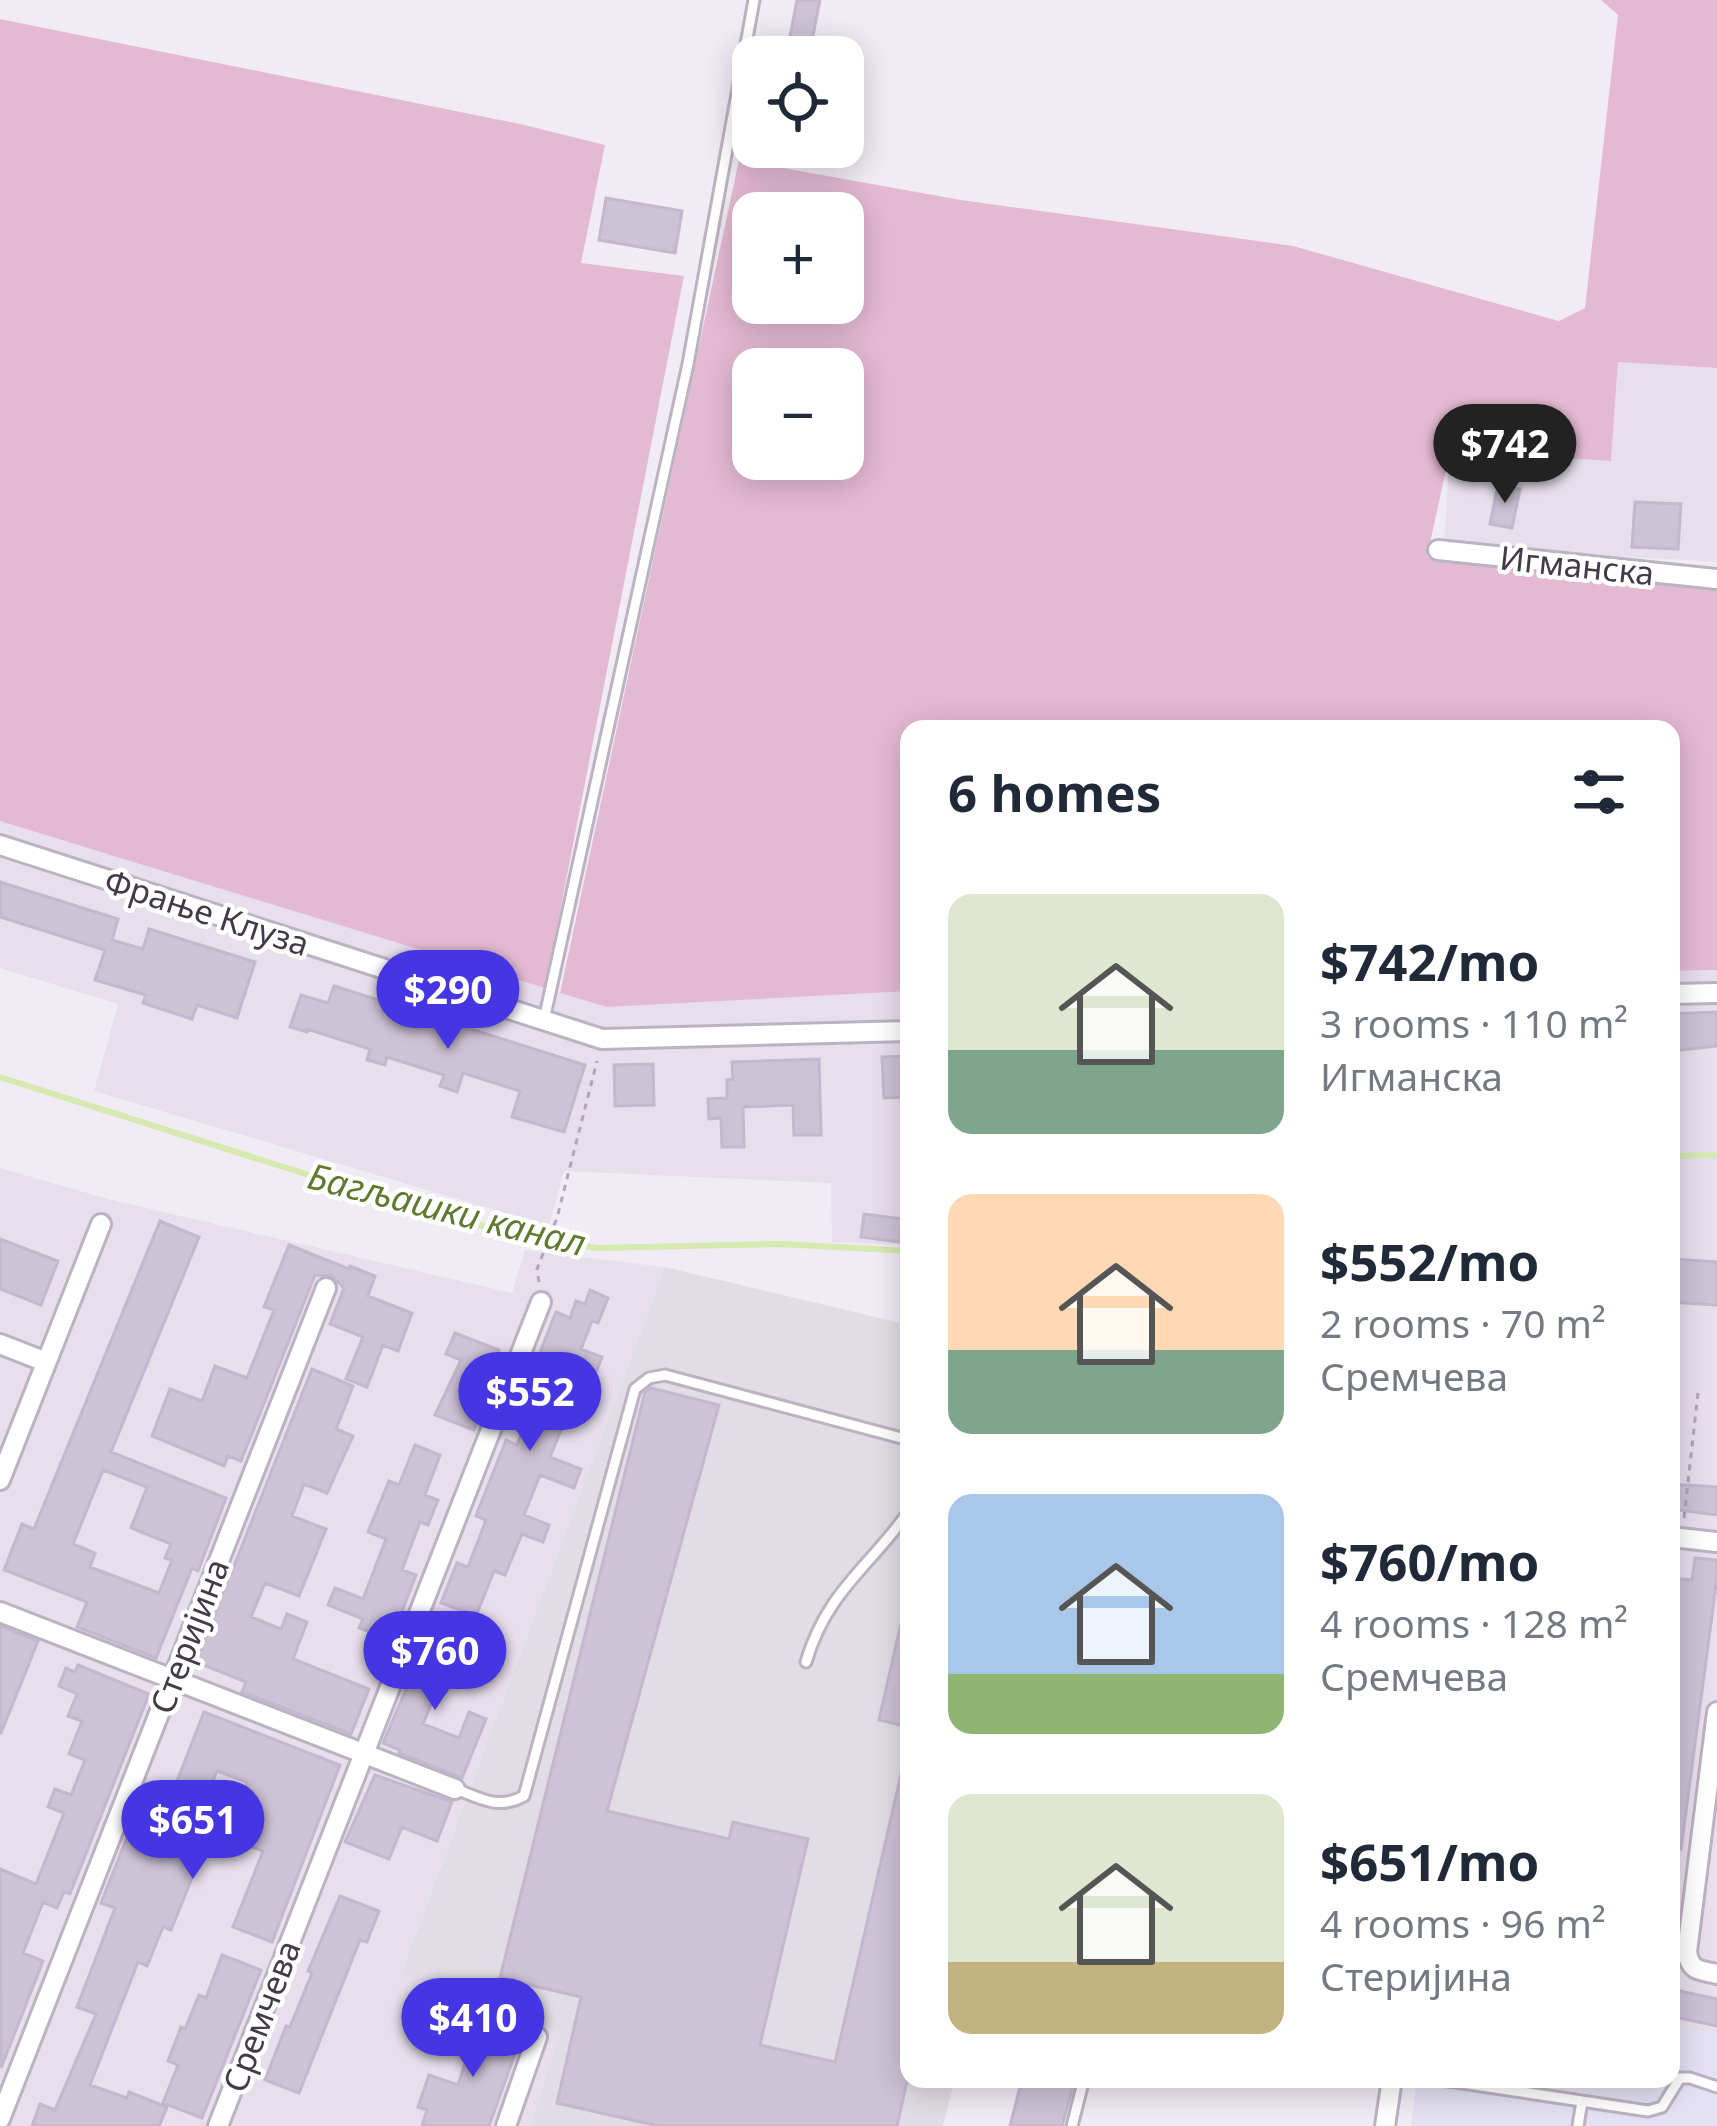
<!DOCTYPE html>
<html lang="en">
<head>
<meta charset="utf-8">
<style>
	body { margin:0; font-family:"Noto Sans",sans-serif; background:#f6f6f7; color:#1f2937; height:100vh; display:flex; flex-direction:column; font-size:45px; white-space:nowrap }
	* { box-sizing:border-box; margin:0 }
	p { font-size:39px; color:#747a83 }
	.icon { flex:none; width:66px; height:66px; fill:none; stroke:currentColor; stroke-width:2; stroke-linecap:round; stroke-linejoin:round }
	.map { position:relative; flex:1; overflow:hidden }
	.panel { position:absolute; left:900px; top:720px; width:780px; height:1368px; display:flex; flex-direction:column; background:#fff; border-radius:24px; box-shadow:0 6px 30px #0003 }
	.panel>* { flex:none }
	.buttons { position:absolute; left:732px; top:36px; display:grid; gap:24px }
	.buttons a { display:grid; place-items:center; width:132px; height:132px; border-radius:24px; background:#fff; box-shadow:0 6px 30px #0003; font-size:60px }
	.price { position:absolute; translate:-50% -102px; padding:0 27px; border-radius:42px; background:#4635e3; color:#fff; font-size:39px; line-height:78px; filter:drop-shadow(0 3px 6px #0008) }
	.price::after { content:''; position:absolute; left:50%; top:72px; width:36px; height:27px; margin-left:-18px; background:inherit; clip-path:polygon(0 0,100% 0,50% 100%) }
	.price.current { background:#222; color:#fff }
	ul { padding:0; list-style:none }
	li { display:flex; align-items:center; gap:36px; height:300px; padding:0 48px }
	li span { display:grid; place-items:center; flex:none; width:336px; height:240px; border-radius:24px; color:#555 }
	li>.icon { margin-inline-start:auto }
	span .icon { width:144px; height:144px; fill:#fffc; stroke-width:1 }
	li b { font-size:51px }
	h2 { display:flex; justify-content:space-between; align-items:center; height:144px; padding:0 48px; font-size:51px }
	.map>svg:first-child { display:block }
</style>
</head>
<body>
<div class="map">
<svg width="1717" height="2126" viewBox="0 0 1717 2126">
	<rect width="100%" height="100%" fill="#f1ecf4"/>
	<path fill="#e7dfec" d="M1618,362L1717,368V562L1444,545L1450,451L1611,461Z
		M0,819L607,1007L909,991V1245L832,1242L831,1183L564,1171L549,1226L94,1091L118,1004L0,968Z
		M1717,970V2033L1671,2026V971Z
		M0,1168L108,1199L512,1293L525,1250L665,1267L401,1972L561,2033L531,2126H0Z"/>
	<path fill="#e1dde4" d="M665,1267L909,1325V2079H955L943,2126H531L560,2033L401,1973Z"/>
	<path fill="#e3e1f3" d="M1671,2026L1717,2033V2126H1411L1417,2079H1671Z"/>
	<path fill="#e4bad3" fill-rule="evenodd" d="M1601,0H1717V368L1618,362L1611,461L1450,451L1427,557L1569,575L1717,588V970L1671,971V729H909V991L607,1007L560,993L739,160L961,200L1293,246L1559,321L1585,308L1618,15ZM753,213H843V303H753ZM753,369H843V459H753Z
		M0,19L520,124L605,145L581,263L684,276L545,988L0,821Z"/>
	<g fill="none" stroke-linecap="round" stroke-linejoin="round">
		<path stroke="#d5e9b0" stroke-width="6" d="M0,1077L419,1210L487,1227L596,1248L781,1244L909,1251
			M1671,1156L1717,1155"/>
	</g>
	<path fill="#cdc3d5" stroke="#c4b7cf" stroke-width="3" fill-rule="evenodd" d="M797,0H820L809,56L787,52Z
		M606,198L682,211L675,253L599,240Z
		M1498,485L1520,489L1512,528L1490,524Z
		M1635,502L1681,504L1678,549L1632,547Z
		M0,882L118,919L112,940L143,949L149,929L255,962L237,1018L197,1005L192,1019L143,1003L146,995L95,980L105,950L0,917Z
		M334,986L585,1065L564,1132L512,1117L520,1091L463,1073L457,1092L440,1086L444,1075L387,1057L385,1065L367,1060L370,1049L307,1029V1032L290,1027L301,995L328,1003Z
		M1717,1012V1046L1671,1051V1014Z
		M909,1056V1097L884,1098L882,1057Z
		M819,1059L821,1135H794L793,1105L743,1107L744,1147H722L721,1118L709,1119L708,1099L727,1098V1080L733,1079L732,1062Z
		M653,1064L654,1105L615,1106L614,1065Z
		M864,1214L903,1219L900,1242L861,1237Z
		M160,1221L199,1237L111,1452L226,1498L198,1571L192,1568L156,1658L77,1627L87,1602L4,1570L22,1524L34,1529ZM103,1470L147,1487L131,1528L171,1544L165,1558L172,1560L159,1593L90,1567L95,1553L73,1544Z
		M0,1239L58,1261L41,1305L0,1289Z
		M289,1245L349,1269L350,1266L375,1276L368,1296L412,1313L398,1351L383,1345L367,1387L346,1379L363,1337L330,1324L344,1288L332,1276L315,1275L241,1461L228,1456L224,1466L152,1436L170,1389L202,1401L215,1366L247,1378L274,1310L264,1307Z
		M1674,1259L1717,1262V1305L1671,1302Z
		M590,1290L608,1298L598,1323L592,1321L581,1349L602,1357L595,1375L590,1373L572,1418L567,1415L550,1457L581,1469L574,1488L540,1475L524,1515L549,1525L543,1542L522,1534L505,1575L494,1571L476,1616L441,1603L457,1563L468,1567L486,1520L476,1516L506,1440L517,1445L534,1402L522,1398L556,1312L570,1318L576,1301L585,1304Z
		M455,1333L499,1350L479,1401L484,1403L474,1430L435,1415L461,1360L446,1354Z
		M312,1369L353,1386L336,1429L353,1436L327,1493L304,1484L292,1516L326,1529L299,1596L265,1583L251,1617L281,1629L287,1614L307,1622L293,1659L369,1689L351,1734L242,1692L246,1682L196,1662Z
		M651,1388L719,1405L607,1811L729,1839L733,1822L808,1839L760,2045L835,2062L902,1770H909V2072L897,2126H658L557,2103L581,1997L500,1978L645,1392Z
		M415,1445L440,1455L425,1495L438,1500L428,1525L420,1522L402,1570L416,1575L391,1640L359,1628L363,1619L328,1605L335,1588L363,1599L386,1539L368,1532L389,1481L399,1485Z
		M1671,1484L1717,1487V1515L1671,1509Z
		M1695,1558L1717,1560V1578L1681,1849L1671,1848V1681L1674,1659L1671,1658V1641H1674L1679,1599L1671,1598V1578L1692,1580Z
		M902,1619L909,1620V1727L879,1720Z
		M0,1626L38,1641L1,1733H0Z
		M455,1641L470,1647L464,1660L476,1665L471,1680L453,1673L446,1692L437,1689L423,1724L459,1738L469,1712L486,1719L462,1778L399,1753L400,1750L383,1743L426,1643L450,1653Z
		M78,1665L149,1694L70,1894L64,1892L57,1908L43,1902L23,1953L43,1961L1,2068L0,1869L36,1884L64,1813L48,1807L55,1789L71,1795L85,1760L69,1754L82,1721L68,1716L77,1694L59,1686L66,1668L75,1672Z
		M204,1712L340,1765L272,1942L233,1927L263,1851L214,1832L207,1850L204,1848L171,1930L163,1927L147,1966L138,1962L90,2085L127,2098L129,2092L167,2107L159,2126H32L40,2104L55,2110L96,2014L77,2007L115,1908L101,1903L133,1822L145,1827L161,1790L172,1794ZM217,1771L247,1782L235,1814L204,1802Z
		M375,1775L452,1802L437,1841L402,1827L389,1859L345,1842Z
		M340,1896L379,1911L367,1942L360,1940L299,2093L265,2080L286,2026L290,2027L312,1973L308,1971Z
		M222,1955L261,1970L202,2118L163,2103L178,2065L168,2061L181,2027L185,2029L199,1995L206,1998Z
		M1671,1989L1717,1999V2026L1671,2016Z
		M474,2017L522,2034L489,2126H422L427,2110L418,2107L429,2075L458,2085L468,2054L462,2052Z
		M1022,2079H1075L1062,2126H1010Z"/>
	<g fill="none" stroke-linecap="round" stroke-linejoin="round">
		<g stroke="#bcb3c2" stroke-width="15">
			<path id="lane" d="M544,1020L688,364L754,0
				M806,1662C827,1591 869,1568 909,1511
				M456,1789C481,1799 499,1810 524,1796L635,1389L649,1378L665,1375L909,1440
				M1435,2079L1648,2111L1662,2107L1680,2078H1690L1717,2087
				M1072,2126L1084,2079
				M1578,2126L1582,2101"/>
		</g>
		<g stroke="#bcb3c2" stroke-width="24">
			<path id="street" d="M1438,550L1717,579
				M0,845L602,1039L909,1031
				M1671,994L1717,993
				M0,1344L46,1362
				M0,1480L101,1224
				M1671,1537L1717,1542
				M0,1612L455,1789
				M1717,1712L1687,1952C1691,1972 1699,1970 1717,1974
				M0,2119L326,1288
				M218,2126L541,1302
				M506,2126L537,2037
				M1385,2126L1392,2079"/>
		</g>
		<path stroke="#b4a2bf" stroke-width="3" stroke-dasharray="6 6" stroke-linecap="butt" d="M539,1282L537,1269L557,1218L597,1061
			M1684,1518L1698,1393"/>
		<use href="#lane" stroke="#fff" stroke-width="9"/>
		<use href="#street" stroke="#fff" stroke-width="18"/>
	</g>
	<g text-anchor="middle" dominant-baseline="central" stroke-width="9" stroke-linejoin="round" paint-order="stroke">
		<g font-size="33" fill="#423a48" stroke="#fff">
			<text transform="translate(1577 565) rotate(6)">Игманска</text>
			<text transform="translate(207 912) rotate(18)">Фрање Клуза</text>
			<text transform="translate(189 1636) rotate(-69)">Стеријина</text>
			<text transform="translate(261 2016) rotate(-69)">Сремчева</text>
		</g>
		<g font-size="36" font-style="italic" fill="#607b30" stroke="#fff">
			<text transform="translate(447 1209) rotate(14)">Багљашки канал</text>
		</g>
	</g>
</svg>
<div class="buttons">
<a><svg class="icon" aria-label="locate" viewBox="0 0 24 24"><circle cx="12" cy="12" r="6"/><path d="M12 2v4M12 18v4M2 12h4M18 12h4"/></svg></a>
<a>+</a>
<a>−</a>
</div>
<b class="price current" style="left:1505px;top:506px">$742</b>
<b class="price" style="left:448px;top:1052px">$290</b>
<b class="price" style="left:530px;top:1454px">$552</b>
<b class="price" style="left:435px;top:1713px">$760</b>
<b class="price" style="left:193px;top:1882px">$651</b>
<b class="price" style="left:473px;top:2080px">$410</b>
<section class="panel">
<h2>6 homes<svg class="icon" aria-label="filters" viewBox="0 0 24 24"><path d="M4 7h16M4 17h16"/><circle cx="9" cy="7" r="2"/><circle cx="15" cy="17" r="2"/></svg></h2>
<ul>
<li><span style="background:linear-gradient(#dfe7d0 65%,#7fa58c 0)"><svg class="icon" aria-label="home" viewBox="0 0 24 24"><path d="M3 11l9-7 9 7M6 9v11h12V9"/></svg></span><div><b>$742/mo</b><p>3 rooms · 110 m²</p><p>Игманска</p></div></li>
<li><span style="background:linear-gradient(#ffd9b3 65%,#7fa58c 0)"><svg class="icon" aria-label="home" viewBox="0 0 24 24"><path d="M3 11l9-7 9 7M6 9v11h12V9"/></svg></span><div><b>$552/mo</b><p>2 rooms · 70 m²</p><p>Сремчева</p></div></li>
<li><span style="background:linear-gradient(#a9c7e8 75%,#8fb573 0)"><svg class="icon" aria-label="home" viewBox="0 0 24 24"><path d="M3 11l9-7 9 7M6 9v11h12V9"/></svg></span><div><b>$760/mo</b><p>4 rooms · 128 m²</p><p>Сремчева</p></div></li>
<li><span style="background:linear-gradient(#dfe7d0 70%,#c2b280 0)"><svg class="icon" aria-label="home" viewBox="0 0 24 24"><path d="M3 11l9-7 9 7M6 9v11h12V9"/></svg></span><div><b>$651/mo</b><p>4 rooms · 96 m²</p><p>Стеријина</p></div></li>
</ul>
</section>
</div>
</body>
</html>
